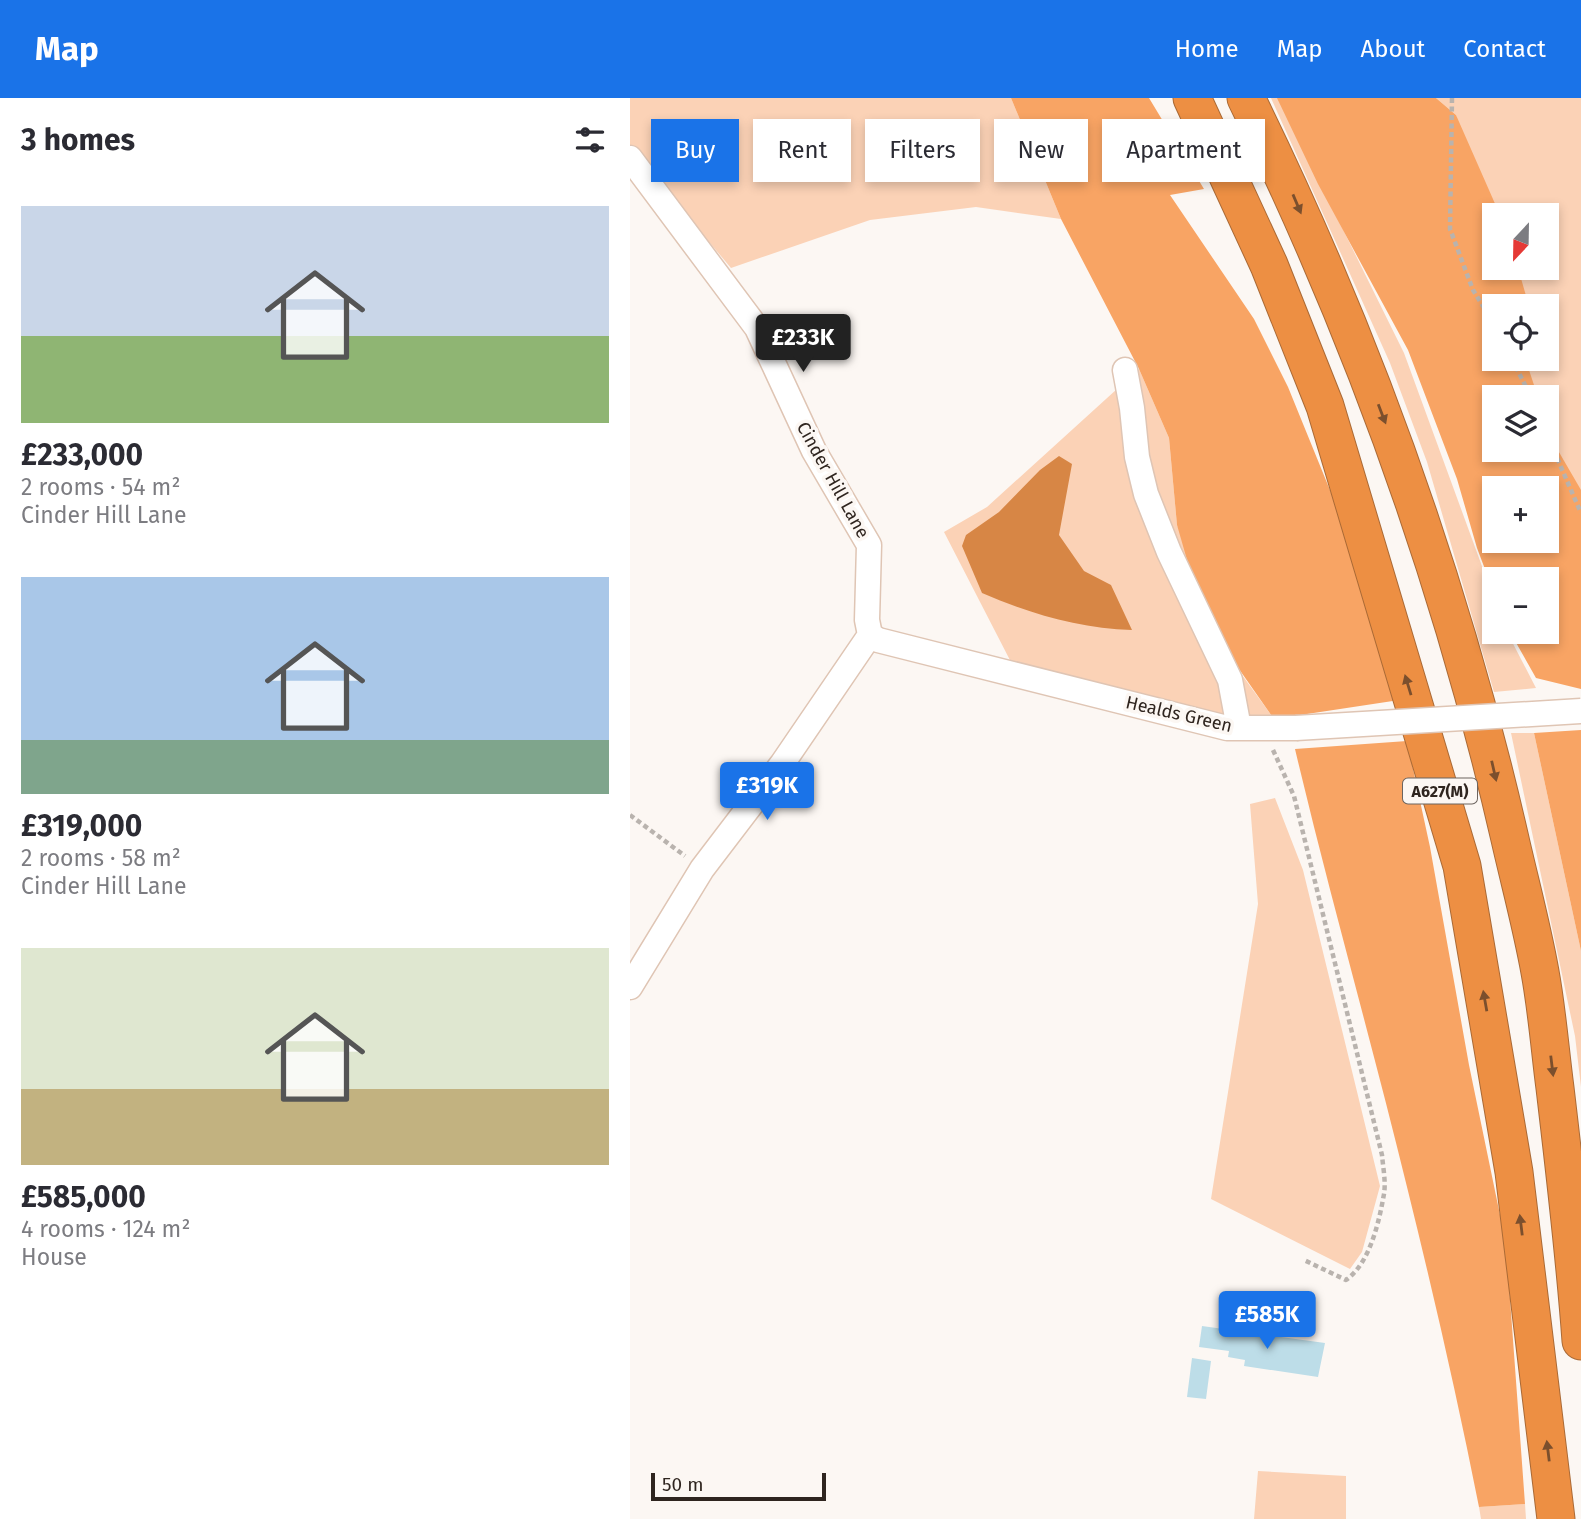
<!DOCTYPE html>
<html lang="en">
<head>
<meta charset="utf-8">
<style>
	body { margin:0; font-family:"Fira Sans",sans-serif; background:#f7f7f7; color:#2b2b33; height:100vh; display:flex; flex-direction:column; font-size:26px; white-space:nowrap }
	* { box-sizing:border-box; margin:0 }
	p { font-size:23px; color:#7c7c81 }
	.icon { flex:none; width:38px; height:38px; fill:none; stroke:currentColor; stroke-width:2; stroke-linecap:round; stroke-linejoin:round }
	.map { position:relative; flex:1; overflow:hidden }
	.side { display:flex; flex-direction:column; background:#fff; width:630px }
	.side>* { flex:none }
	.top-card { position:absolute; left:21px; top:21px; width:665px; height:63px; display:flex; gap:14px }
	.needle { width:46px; rotate:202deg }
	.buttons { position:absolute; left:852px; top:105px; display:grid; gap:14px }
	.buttons a { display:grid; place-items:center; width:77px; height:77px; border-radius:0px; background:#fff; box-shadow:0 4px 10px #0003; font-size:35px }
	.scale { position:absolute; left:21px; bottom:18px; width:175px; box-sizing:border-box; padding-left:7px; border:4px solid #2f251f; border-top:0; font-size:19px; line-height:24px; white-space:nowrap; color:#2f251f; -webkit-text-stroke:5px #fcf7f3; paint-order:stroke }
	.price { position:absolute; translate:-50% -60px; padding:0 16px; border-radius:7px; background:#1a73e8; color:#fff; font-size:23px; line-height:46px; filter:drop-shadow(0 2px 4px #0008) }
	.price::after { content:''; position:absolute; left:50%; top:42px; width:21px; height:16px; margin-left:-10px; background:inherit; clip-path:polygon(0 0,100% 0,50% 100%) }
	.price.selected { background:#222; color:#fff }
	ul { padding:0; list-style:none }
	li { display:grid; align-content:center; gap:14px; height:371px; padding:0 21px }
	li span { display:grid; place-items:center; height:217px; border-radius:0px; color:#555 }
	li>.icon { margin-inline-start:auto }
	span .icon { width:126px; height:126px; fill:#fffc; stroke-width:1 }
	li b { font-size:30px }
	h2 { display:flex; justify-content:space-between; align-items:center; height:84px; padding:0 21px; font-size:30px }
	.tag { padding:0 24px; border-radius:0px; background:#fff; box-shadow:0 4px 10px #0003; font-size:24px; line-height:63px }
	.tag.selected { background:#1a73e8; color:#fff }
	header { display:flex; align-items:center; gap:42px; box-sizing:border-box; height:98px; padding:0 35px; background:#1a73e8; color:#fff }
	header strong { font-size:33px }
	nav { display:flex; gap:38px; margin-inline-start:auto; font-size:24px }
	main { display:flex; flex:1; min-height:0 }
	.map>svg:first-child { display:block }
</style>
</head>
<body>
<header>
<strong>Map</strong>
<nav><a>Home</a><a>Map</a><a>About</a><a>Contact</a></nav>
</header>
<main>
<section class="side">
<h2>3 homes<svg class="icon" aria-label="filters" viewBox="0 0 24 24"><path d="M4 7h16M4 17h16"/><circle cx="9" cy="7" r="2"/><circle cx="15" cy="17" r="2"/></svg></h2>
<ul>
<li><span style="background:linear-gradient(#c9d6e8 60%,#8fb573 0)"><svg class="icon" aria-label="home" viewBox="0 0 24 24"><path d="M3 11l9-7 9 7M6 9v11h12V9"/></svg></span><div><b>£233,000</b><p>2 rooms · 54 m²</p><p>Cinder Hill Lane</p></div></li>
<li><span style="background:linear-gradient(#a9c7e8 75%,#7fa58c 0)"><svg class="icon" aria-label="home" viewBox="0 0 24 24"><path d="M3 11l9-7 9 7M6 9v11h12V9"/></svg></span><div><b>£319,000</b><p>2 rooms · 58 m²</p><p>Cinder Hill Lane</p></div></li>
<li><span style="background:linear-gradient(#dfe7d0 65%,#c2b280 0)"><svg class="icon" aria-label="home" viewBox="0 0 24 24"><path d="M3 11l9-7 9 7M6 9v11h12V9"/></svg></span><div><b>£585,000</b><p>4 rooms · 124 m²</p><p>House</p></div></li>
</ul>
</section>
<div class="map">
<svg width="951" height="1421" viewBox="0 0 951 1421">
	<rect width="100%" height="100%" fill="#fcf7f3"/>
	<path fill="#fbd2b6" fill-rule="evenodd" d="M0,0H381L431,121L346,109L240,122L101,170L0,50Z
		M641,0H648L774,255L864,501V534H877L906,590L864,594L797,364L760,265Z
		M806,0H951V421L917,352V299H887L879,261H917V208H867L826,17ZM864,117H917V170H864Z
		M509,271L539,340L547,427L607,570L644,621L581,616L383,568L314,434L357,409Z
		M881,635H904L951,853V989L945,938Z
		M645,700L673,772L750,1088L732,1154L720,1171L581,1101L628,806L620,706Z
		M628,1373L716,1378V1421H624Z
		M895,1406L896,1421H851L849,1409Z"/>
	<path fill="#f8a464" fill-rule="evenodd" d="M381,0H519L574,91L540,97L624,221L658,289L704,402L776,601L644,621L574,521L547,427L539,340L509,271L431,121Z
		M647,0H806L826,17L870,117H864V170H888L899,208H864V261H900L897,266L908,299H864V352H917V324L926,349L951,392V591L906,580L880,534H917V481H864V495L847,450L827,381L778,252L688,86ZM864,390H917V443H864Z
		M951,632V853L904,635Z
		M777,643L800,749L839,967L876,1146L895,1406L849,1409C828,1303 804,1198 778,1093C742,945 700,799 665,651Z"/>
	<path fill="#d78645" d="M429,358L442,366L429,437L454,473L481,487L502,532C449,530 401,516 352,495L332,448L336,437L369,414L410,372Z"/>
	<path fill="#bddde8" d="M572,1228L695,1245L688,1279L614,1268L615,1262L598,1259L599,1253L569,1249Z
		M562,1260L581,1263L576,1301L557,1299Z"/>
	<g fill="none" stroke-linecap="round" stroke-linejoin="round">
		<g stroke="#dfc5b4" stroke-width="27">
			<path id="minor" d="M0,60L127,230L184,353L239,447L237,522L240,537L152,666L72,771L0,889
				M495,272L502,310L507,359L516,396L539,454L600,582L609,630
				M240,537L248,542L597,630H666"/>
		</g>
		<g stroke="#aa6a36" stroke-width="39">
			<path id="highway" d="M562,0L639,167L695,308L832,768L884,1074L926,1421
				M616,0C732,236 821,484 880,741C890,785 902,829 910,874C917,912 920,952 925,990C935,1075 945,1158 951,1243"/>
		</g>
		<path stroke="#b9b3ae" stroke-width="4.5" stroke-dasharray="5 3.5" stroke-linecap="butt" d="M822,0L820,131L843,192L864,226
			M882,261L901,299
			M917,337L951,415
			M643,652L664,698L752,1057C753,1069 756,1084 754,1096C749,1124 740,1165 716,1182L674,1162
			M0,717L55,758"/>
		<use href="#minor" stroke="#fff" stroke-width="24"/>
		<use href="#highway" stroke="#ed8f43" stroke-width="37"/>
		<g stroke="#dfc5b4" stroke-width="27" stroke-linecap="butt">
			<path id="minor-bridge" d="M666,630L951,613"/>
		</g>
		<use href="#minor-bridge" stroke="#fff" stroke-width="24"/>
	</g>
	<defs><path id="oneway-solid" d="M-6-.8H1V-3.2L6.5 0L1 3.2V.8H-6Z" transform="scale(1.75)"/></defs>
	<g fill="#7b4f2d">
		<use href="#oneway-solid" transform="translate(667 106) rotate(67)"/>
		<use href="#oneway-solid" transform="translate(752 316) rotate(69)"/>
		<use href="#oneway-solid" transform="translate(778 587) rotate(-107)"/>
		<use href="#oneway-solid" transform="translate(864 673) rotate(77)"/>
		<use href="#oneway-solid" transform="translate(855 903) rotate(-100)"/>
		<use href="#oneway-solid" transform="translate(922 968) rotate(83)"/>
		<use href="#oneway-solid" transform="translate(891 1127) rotate(-97)"/>
		<use href="#oneway-solid" transform="translate(918 1353) rotate(-97)"/>
	</g>
	<g text-anchor="middle" dominant-baseline="central" stroke-width="7" stroke-linejoin="round" paint-order="stroke">
		<rect fill="#fcf7f3" stroke="#6c645f" stroke-width="2" x="773" y="680.5" width="74" height="25" rx="5"/>
		<g font-size="16" font-weight="bold" fill="#2f251f">
			<text x="810" y="693">A627(M)</text>
		</g>
		<g font-size="18" fill="#2f251f" stroke="#fcf7f3">
			<text transform="translate(203 382) rotate(61)">Cinder Hill Lane</text>
			<text transform="translate(549 616) rotate(13)">Healds Green</text>
		</g>
	</g>
</svg>
<div class="buttons">
<a><svg class="needle" viewBox="-14 -14 28 28"><path d="M0-13l5 13h-10z" fill="#e53935"/><path d="M0 13l5-13h-10z" fill="#7c7c81"/></svg></a>
<a><svg class="icon" aria-label="locate" viewBox="0 0 24 24"><circle cx="12" cy="12" r="6"/><path d="M12 2v4M12 18v4M2 12h4M18 12h4"/></svg></a>
<a><svg class="icon" aria-label="layers" viewBox="0 0 24 24"><path d="M12 4l9 5-9 5-9-5zM3 14l9 5 9-5"/></svg></a>
<a>+</a>
<a>−</a>
</div>
<div class="scale">50 m</div>
<b class="price selected" style="left:173px;top:276px">£233K</b>
<b class="price" style="left:137px;top:724px">£319K</b>
<b class="price" style="left:637px;top:1253px">£585K</b>
<div class="top-card">
<a class="tag selected">Buy</a>
<a class="tag">Rent</a>
<a class="tag">Filters</a>
<a class="tag">New</a>
<a class="tag">Apartment</a>
</div>
</div>
</main>
</body>
</html>
